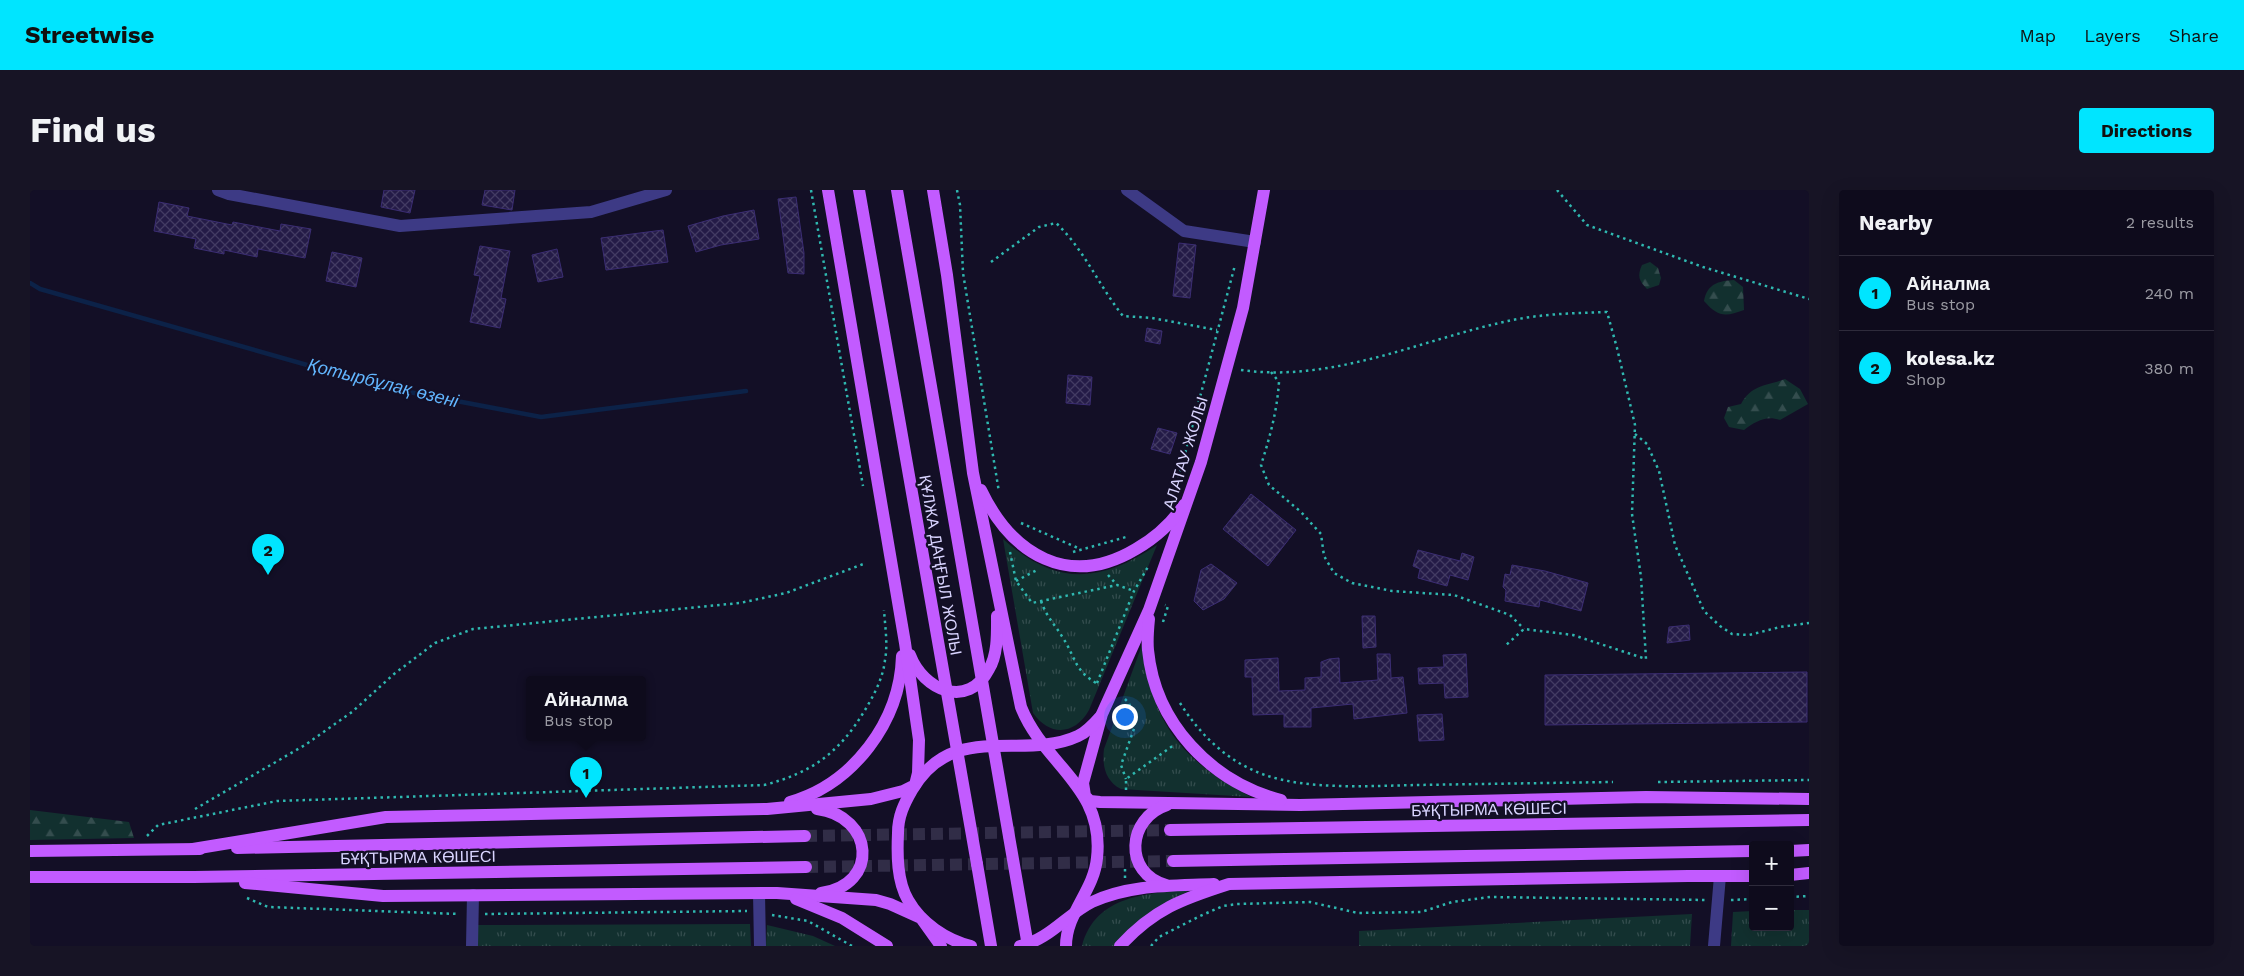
<!DOCTYPE html>
<meta charset="utf-8">
<style>
body{margin:0;font-family:"Work Sans",sans-serif;background:#171425;color:#f1f3f6}
.controls{position:absolute;right:15px;bottom:15px;display:grid;overflow:hidden;border-radius:5px;box-shadow:0 5px 20px #0002}
.controls button{width:45px;height:45px;display:grid;place-items:center;padding:0;border:0;border-bottom:1px solid #2e2b3b;background:#0e0b1c;color:#f1f3f6;font:25px sans-serif}
.you{position:absolute;left:1094px;top:526px;width:18px;height:18px;margin:-12px;border:4px solid #fff;border-radius:50%;background:#1a73e8;box-shadow:0 0 0 8px #1a73e833}
.badge{display:grid;place-items:center;width:32px;height:32px;border-radius:50%;background:#00e5ff;color:#111;font-size:16px;font-weight:700}
.pin{position:absolute;translate:-50% -41px;filter:drop-shadow(0 1px 2px #0008)}
.pin::after{content:'';position:absolute;top:26px;width:18px;height:15px;background:inherit;clip-path:polygon(0 0,100% 0,50% 100%)}
.popup{position:absolute;left:496px;top:486px;width:120px;height:65px;box-sizing:border-box;display:grid;place-content:center;border-radius:5px;background:#0e0b1c;filter:drop-shadow(0 1px 4px #0005);font-size:16px;white-space:nowrap;color:#9b9ba3}
.popup b{font-size:19px;color:#f1f3f6}
.popup::after{content:'';position:absolute;left:50%;top:100%;margin-left:-10px;border:10px solid transparent;border-top-color:#0e0b1c}
.list{margin:0;padding:0;list-style:none}
h2{display:flex;justify-content:space-between;align-items:center;height:65px;margin:0;padding:0 20px;font-size:21px}
h2 small{font-size:16px;font-weight:400;color:#9b9ba3}
.list li{display:grid;grid-template-columns:32px 1fr auto;gap:15px;align-items:center;box-sizing:border-box;height:75px;padding:0 20px;border-top:1px solid #2e2b3b}
.list b{display:block;font-size:19px;white-space:nowrap}
.list p{margin:0;font-size:16px;white-space:nowrap;color:#9b9ba3}
.list em{font-size:16px;font-style:normal;color:#9b9ba3}
.map{position:relative;flex:none;width:1779px;height:756px;overflow:hidden;border-radius:5px}
header{display:flex;align-items:center;gap:30px;box-sizing:border-box;height:70px;padding:0 25px;background:#00e5ff;color:#111}
header strong{font-size:24px}
nav{display:flex;gap:28px;margin-inline-start:auto;font-size:18px}
.intro{display:flex;align-items:center;justify-content:space-between;box-sizing:border-box;height:120px;padding:0 30px}
h1{margin:0;font-size:35px}
.button{padding:12px 22px;border-radius:5px;background:#00e5ff;color:#111;font-size:18px;font-weight:700}
main{display:flex;gap:30px;padding:0 30px}
aside{flex:1;background:#0e0b1c;border-radius:5px;box-shadow:0 5px 20px #0002}
.map>svg:first-child{display:block}
</style>
<header>
<strong>Streetwise</strong>
<nav><a>Map</a><a>Layers</a><a>Share</a></nav>
</header>
<div class="intro"><h1>Find us</h1><a class="button">Directions</a></div>
<main>
<div class="map">
<svg width="1779" height="756" viewBox="0 0 1779 756">
<defs>
<pattern id="grass-tufts" width="24" height="20" patternUnits="userSpaceOnUse" patternTransform="scale(1.25)"><rect width="24" height="20" fill="#12302f"/><path d="M3 7l-1-3M5 7V3M7 7l1-3M15 17l-1-3M17 17v-4M19 17l1-3" fill="none" stroke="#344d4e"/></pattern>
<pattern id="forest-firs" width="22" height="20" patternUnits="userSpaceOnUse" patternTransform="scale(1.25)"><rect width="22" height="20" fill="#12302f"/><path d="M5 1l3.5 6h-7zM16 11l3.5 6h-7z" fill="#344d4e"/></pattern>
<pattern id="building-cross-hatch" width="8" height="8" patternUnits="userSpaceOnUse" patternTransform="scale(1.25)"><rect width="8" height="8" fill="#241b47"/><path d="M0 0l8 8M0 8l8-8" fill="none" stroke="#433b63"/></pattern>
</defs>
<rect width="100%" height="100%" fill="#130f26"/>
<!-- grass -->
<g fill="url(#grass-tufts)">
<path d="M973,349C1026,396 1069,394 1127,355L1059,520C1045,545 1020,547 1003,523Z"/>
<path d="M1112,455C1122,534 1152,571 1221,607L1091,599C1075,591 1072,575 1074,559Z"/>
<path d="M1162,699L1137,712L1084,756H1052C1066,704 1118,704 1162,699Z"/>
<path d="M1760,720H1779V756H1701L1703,722L1723,721V737H1760Z"/>
<path d="M1662,724L1660,756H1329V741Z"/>
<path d="M720,734L721,756H448V735Z"/>
<path d="M737,735L783,746L805,756H736Z"/>
</g>
<!-- forest -->
<g fill="url(#forest-firs)">
<path d="M1620,72L1628,78L1631,88L1629,95L1617,99C1609,91 1607,86 1612,75Z"/>
<path d="M1704,90L1713,97L1714,120C1695,127 1688,127 1674,111C1677,94 1688,91 1704,90Z"/>
<path d="M1755,189L1770,199L1778,214L1750,230C1736,225 1726,231 1714,240L1699,237L1694,228L1698,217L1711,214C1722,194 1737,196 1755,189Z"/>
<path d="M0,620L99,632L104,648L0,650Z"/>
</g>
<g fill="none" stroke-linecap="round" stroke-linejoin="round">
<!-- stream -->
<path stroke="#0c2248" stroke-width="4.5" d="M0,93L10,99L358,198L511,227L716,201"/>
</g>
<!-- building -->
<g fill="url(#building-cross-hatch)" stroke="#3b2d73">
<path d="M354,0H385L380,23L351,17Z"/>
<path d="M455,0H485L482,20L452,15Z"/>
<path d="M766,7L774,63V84L758,83L748,9Z"/>
<path d="M129,12L159,18L157,26L202,35L203,32L250,41L251,34L281,39L275,68L228,59L227,67L194,60V64L164,58L166,49L124,41Z"/>
<path d="M724,20L729,49L691,55L666,62L658,36L693,26Z"/>
<path d="M633,40L638,72L576,80L571,48Z"/>
<path d="M1149,53L1166,55L1160,108L1143,106Z"/>
<path d="M450,56L480,61L471,108L476,109L470,138L440,132L450,86L444,85Z"/>
<path d="M527,59L533,87L508,92L502,65Z"/>
<path d="M302,62L332,68L326,97L296,91Z"/>
<path d="M1117,138L1132,141L1130,154L1115,151Z"/>
<path d="M1038,185L1062,187L1060,215L1036,213Z"/>
<path d="M1128,238L1147,243L1140,264L1121,259Z"/>
<path d="M1221,304L1266,340L1238,376L1193,339Z"/>
<path d="M1388,360L1430,371L1432,363L1444,367L1438,390L1420,385L1417,396L1388,388L1390,379L1383,376Z"/>
<path d="M1181,374L1207,393L1194,409L1173,420L1164,411L1171,380Z"/>
<path d="M1482,375L1515,381L1558,393L1551,421L1510,410L1509,417L1475,411L1476,400L1473,397L1475,384L1480,385Z"/>
<path d="M1332,426H1345L1346,457L1333,458Z"/>
<path d="M1659,435L1660,450L1637,453L1639,437Z"/>
<path d="M1347,464H1360L1361,488L1373,487L1377,523L1324,529L1323,514L1281,518V537H1254V524L1223,525L1222,487H1215V470L1248,468L1249,501L1275,500V488L1291,487V472L1299,469L1309,468L1310,493L1348,490Z"/>
<path d="M1436,464L1438,507L1415,508L1414,493L1389,494L1388,478L1414,477L1413,465Z"/>
<path d="M1777,482V532L1515,535V485Z"/>
<path d="M1412,524L1414,550L1389,551L1387,525Z"/>
</g>
<g fill="none" stroke-linecap="round" stroke-linejoin="round">
<!-- major-tunnel -->
<g stroke="#312d47" stroke-width="12" stroke-dasharray="12 6" stroke-linecap="butt">
<path d="M775,646L1140,640"/>
<path d="M776,677L1143,671"/>
</g>
<!-- path -->
<g stroke="#2fb8b0" stroke-width="2.5" stroke-dasharray="2.5 4" stroke-linecap="butt">
<path d="M781,0L833,296"/>
<path d="M927,0L930,15L933,83L969,302"/>
<path d="M1527,0L1557,35L1673,77L1779,109"/>
<path d="M961,72L1009,37L1026,33C1054,59 1069,96 1093,126L1122,128L1187,140"/>
<path d="M1211,180C1303,193 1390,150 1478,131C1510,124 1544,123 1577,122L1587,158L1605,235L1602,324L1611,387L1616,469L1543,445L1494,439L1475,456"/>
<path d="M1241,182L1249,192C1247,221 1240,247 1231,275L1239,295L1271,322L1291,344L1294,366L1304,383L1322,393L1362,401L1424,405L1480,425L1494,439"/>
<path d="M1605,244L1617,254L1629,281L1645,355L1674,421L1690,436L1702,444L1719,445L1750,437L1779,433"/>
<path d="M1147,294L1205,75"/>
<path d="M991,333L1048,358"/>
<path d="M980,362L986,391L1002,413L1087,395L1104,401"/>
<path d="M1043,362L1096,347"/>
<path d="M1078,385L1087,395"/>
<path d="M986,391L1007,380"/>
<path d="M1011,411C1017,428 1024,433 1033,448C1046,468 1044,481 1068,494"/>
<path d="M1133,432L1138,416L1135,415"/>
<path d="M1067,493L1104,401L1119,375"/>
<path d="M1095,509L1099,513L1105,536L1091,575L1096,589"/>
<path d="M1150,513C1171,546 1198,572 1235,585C1278,600 1340,596 1386,595C1451,594 1517,593 1583,592"/>
<path d="M1628,592L1779,590"/>
<path d="M1096,600V589L1144,555"/>
<path d="M165,619L275,555L322,522L364,484L405,453L443,439L710,413L756,403L836,373"/>
<path d="M117,646L128,635L247,611L734,595C782,583 810,562 835,520C844,505 853,488 855,470C858,454 855,436 854,420"/>
<path d="M1095,688V676"/>
<path d="M1760,707L1779,706"/>
<path d="M217,708L238,717L429,724"/>
<path d="M1701,710L1723,709"/>
<path d="M455,724L717,721"/>
<path d="M742,725L778,731L822,756"/>
<path d="M1121,756L1129,747L1170,726L1193,716L1207,714L1280,712L1328,723L1391,722L1422,712L1460,707L1675,710"/>
</g>
<!-- minor -->
<g stroke="#3d3a85" stroke-width="12">
<path d="M188,0L199,4L370,36L561,22L636,0"/>
<path d="M1097,0L1154,41L1225,52"/>
<path d="M729,703L730,756"/>
<path d="M442,756L443,705"/>
<path d="M1684,756L1690,686"/>
</g>
<!-- major -->
<g stroke="#c25bff" stroke-width="12">
<path d="M903,0L917,85L943,283L991,517C1014,575 1075,597 1067,668C1064,701 1036,723 1036,756"/>
<path d="M1234,0L1213,118L1171,272L1119,420L1072,524L1053,593L1055,606L1060,611L1070,612L1270,615L1616,607L1779,609"/>
<path d="M951,300C982,365 1039,399 1106,359C1125,348 1141,334 1154,315"/>
<path d="M1119,429C1118,439 1117,450 1118,460C1125,533 1181,592 1251,610"/>
<path d="M880,465C893,500 938,520 959,479C968,464 967,443 967,426"/>
<path d="M760,612C823,594 870,532 872,466"/>
<path d="M787,619C844,626 850,695 791,703"/>
<path d="M1140,640L1779,630"/>
<path d="M207,658L775,646"/>
<path d="M163,659L356,627L737,619L841,609L873,601L885,595L888,583L889,550L875,453L798,0"/>
<path d="M0,661L170,659"/>
<path d="M1760,661L1779,660"/>
<path d="M1143,671L1723,661"/>
<path d="M947,674L961,756"/>
<path d="M1760,685L1779,683"/>
<path d="M0,687H164L776,677"/>
<path d="M215,693L353,706L747,703L846,710L860,714L891,728L911,756"/>
<path d="M1136,695C1093,683 1097,628 1137,615"/>
<path d="M766,709L812,728L857,756"/>
<path d="M941,756C916,750 891,733 878,710C867,691 867,665 868,643C868,626 874,614 882,600C924,529 992,572 1048,546C1057,542 1064,534 1071,526"/>
<path d="M990,756C1020,749 1036,725 1062,712C1100,694 1143,696 1184,694"/>
<path d="M1090,756C1124,719 1152,709 1199,694L1658,686H1723"/>
</g>
<!-- major-bridge -->
<g stroke="#c25bff" stroke-width="12">
<path d="M829,0L947,674"/>
<path d="M867,0L998,756"/>
</g>
</g>
<g text-anchor="middle" stroke-width="4.5" stroke-linejoin="round" paint-order="stroke">
<!-- street labels -->
<g font-size="16" fill="#d9d4ff" stroke="#130f26">
<text transform="translate(1155 263) rotate(-73)" y="6">АЛАТАУ ЖОЛЫ</text>
<text transform="translate(911 375) rotate(80)" y="6">ҚҰЛЖА ДАҢҒЫЛ ЖОЛЫ</text>
<text transform="translate(1459 619) rotate(-1)" y="6">БҰҚТЫРМА КӨШЕСІ</text>
<text transform="translate(388 667) rotate(-1)" y="6">БҰҚТЫРМА КӨШЕСІ</text>
</g>
<!-- water labels -->
<g font-size="18" font-style="italic" fill="#62b6ff" stroke="#130f26">
<text transform="translate(353 193) rotate(14)" y="6">Қотырбұлақ өзені</text>
</g>
</g>
</svg>
<div class="controls">
<button>+</button>
<button>−</button>
</div>
<div class="you"></div>
<div class="pin badge" style="left:556px;top:608px">1</div>
<div class="popup"><b>Айналма</b>Bus stop</div>
<div class="pin badge" style="left:238px;top:385px">2</div>
</div>
<aside>
<h2>Nearby<small>2 results</small></h2>
<ul class="list">
<li><span class="badge">1</span><div><b>Айналма</b><p>Bus stop</p></div><em>240 m</em></li>
<li><span class="badge">2</span><div><b>kolesa.kz</b><p>Shop</p></div><em>380 m</em></li>
</ul>
</aside>
</main>
